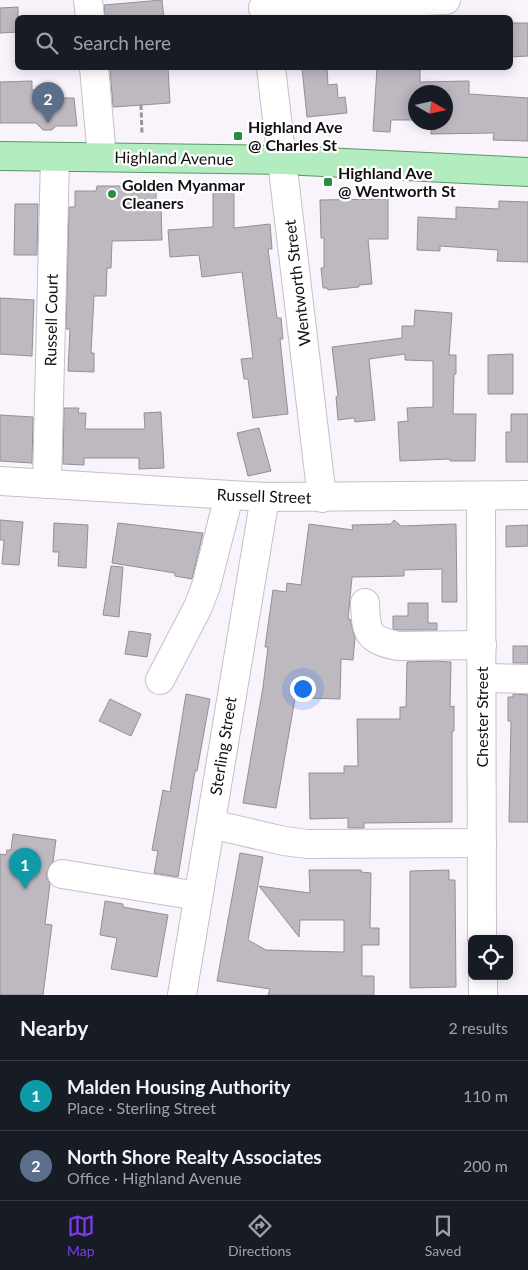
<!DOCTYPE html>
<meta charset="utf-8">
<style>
body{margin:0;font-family:Lato,sans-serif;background:#242831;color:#f1f3f6}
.controls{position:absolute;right:15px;bottom:15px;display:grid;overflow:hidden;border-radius:8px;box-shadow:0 2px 12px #0003}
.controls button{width:45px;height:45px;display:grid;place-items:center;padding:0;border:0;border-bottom:1px solid #363941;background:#171b24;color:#f1f3f6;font:25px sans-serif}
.compass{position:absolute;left:408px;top:85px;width:45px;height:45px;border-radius:50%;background:#171b24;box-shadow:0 2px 12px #0003;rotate:99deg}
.you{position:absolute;left:302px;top:688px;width:18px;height:18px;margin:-12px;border:4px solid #fff;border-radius:50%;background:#1a73e8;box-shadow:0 0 0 8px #1a73e833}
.badge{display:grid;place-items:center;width:32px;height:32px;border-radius:50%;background:#7c3aed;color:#fff;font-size:16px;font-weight:700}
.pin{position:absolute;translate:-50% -41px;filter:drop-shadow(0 1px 2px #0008)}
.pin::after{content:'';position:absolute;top:26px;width:18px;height:15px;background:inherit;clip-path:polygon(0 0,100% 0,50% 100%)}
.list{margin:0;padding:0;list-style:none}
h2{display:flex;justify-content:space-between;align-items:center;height:65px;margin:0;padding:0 20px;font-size:21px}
h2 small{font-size:16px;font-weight:400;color:#9ea1a6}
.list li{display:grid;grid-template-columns:32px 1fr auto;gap:15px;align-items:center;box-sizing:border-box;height:70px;padding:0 20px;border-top:1px solid #363941}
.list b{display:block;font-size:19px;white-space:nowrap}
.list p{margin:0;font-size:16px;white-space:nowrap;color:#9ea1a6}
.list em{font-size:16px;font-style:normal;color:#9ea1a6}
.icon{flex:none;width:28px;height:28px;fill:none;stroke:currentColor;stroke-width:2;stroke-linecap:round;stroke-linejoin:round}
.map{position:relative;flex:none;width:528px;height:995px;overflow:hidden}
.search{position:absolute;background:#171b24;box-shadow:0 2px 12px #0003;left:15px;right:15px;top:15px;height:55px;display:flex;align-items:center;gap:12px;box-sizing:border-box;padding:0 18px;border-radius:8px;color:#9ea1a6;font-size:19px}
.sheet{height:205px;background:#171b24}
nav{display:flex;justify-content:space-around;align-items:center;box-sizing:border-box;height:70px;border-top:1px solid #363941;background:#171b24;font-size:14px;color:#9ea1a6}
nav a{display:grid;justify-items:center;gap:2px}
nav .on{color:#7c3aed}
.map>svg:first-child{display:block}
</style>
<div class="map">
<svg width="528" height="995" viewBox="0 0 528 995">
<rect width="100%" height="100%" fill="#f9f4fc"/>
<!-- building -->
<g fill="#beb9c1" stroke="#948f97">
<path d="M162,0L164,18H105L104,5Z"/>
<path d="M18,7V32L0,33V8Z"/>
<path d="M510,23H528V56L510,57Z"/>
<path d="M110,68H168L170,103L113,107Z"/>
<path d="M302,68H327L328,85L337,84L338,98L345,97L347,113L307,117Z"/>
<path d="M377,68L420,70V82L469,81V94L528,98V141L493,140L494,133L431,134V122H446V92H416V120H391L390,132L373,131Z"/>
<path d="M32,81V90H61V98H74L77,126H56L52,130H43L36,123H0V82Z"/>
<path d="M97,186H127V191L156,190V207H161L162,240L112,241L111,268H107L106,296H94L91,353H94V372L68,371L70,329H66L69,207H75V191H96Z"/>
<path d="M213,193H234V228L270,224L272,249H268L277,318H281L283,339H280L288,414L253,418L248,379H244L241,359L253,358L242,272L202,277L199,255L170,257L168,230L213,227Z"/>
<path d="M388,199V239H368L372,284L359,285V287L328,290L327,288H323L321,268H324V238H321L320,200Z"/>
<path d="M499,201L528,202V262L497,261L498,250L440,246V251L417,250L418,217L456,219V207L499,209Z"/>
<path d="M15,204H38L37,255H14Z"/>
<path d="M0,298L34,300L32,356L0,354Z"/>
<path d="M415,310L452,313L449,355H456V374H454L453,414H476L475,461H450V459L400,461L398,422L408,421L407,408L433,407V361L405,360V354L369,359L375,420L355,422L354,418L338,420L336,397L338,396L332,347L402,338V326H414Z"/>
<path d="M513,354V394H488V355Z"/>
<path d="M64,408H79L78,413H86L85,429H145L144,413L161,412L164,468L139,469V458H84V465L63,464Z"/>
<path d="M511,414H528V462H506V432H511Z"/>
<path d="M0,415L33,417L32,463L0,461Z"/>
<path d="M259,428L271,471L248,476L237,433Z"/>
<path d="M0,520L23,522L19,565L2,564L4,540H0Z"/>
<path d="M394,520L401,526L456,524L457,602H442V569L404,570V576L352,577L348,619H350L355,638L353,660L341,659L340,699L309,698L308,687H297L276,808L243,803L263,687L268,647H265L273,590L286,592L287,583L301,585L309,524L353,530L352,525L391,524Z"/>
<path d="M54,523L88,525L86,568L58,566L59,552H53Z"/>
<path d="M118,523L203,533L192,579L175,576V573L112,563Z"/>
<path d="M528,525V546L506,547V526Z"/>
<path d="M111,566L123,567L119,617L103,615Z"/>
<path d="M408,603H428V623H437V630H400L393,629V616H408Z"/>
<path d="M129,631L151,634L147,657L125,654Z"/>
<rect x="513" y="646" width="15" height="17"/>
<path d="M436,661L451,662L450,707L454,706V731H452V822L364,823V828H348V818L310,819L309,773H344V766H358L357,719H400V707H406L407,662Z"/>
<path d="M186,694L210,699L197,771H195L178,877L154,873L158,851L152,850L163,790L170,792Z"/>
<path d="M513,694L528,695V822H509L511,721H508V697H513Z"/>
<path d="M110,699L141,714L131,736L99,721Z"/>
<path d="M13,834L56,840L53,862L50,865L47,872V879L50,884L45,924L52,925L43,995H0V854L6,855L7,850H11Z"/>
<path d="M240,853L263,857L248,940L266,950L344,952V920H300L299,937L259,886L310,893L309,870H361V872L371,873L370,928H379V945H362V976H374V995H268L270,989L217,981Z"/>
<path d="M449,870V880H455L456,987L410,988V871Z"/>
<path d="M105,901L123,904V907L168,915L157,977L111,969L117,938L100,935Z"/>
</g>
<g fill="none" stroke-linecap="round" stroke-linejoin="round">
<defs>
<g id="minor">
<path d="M88,0L90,18"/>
<path d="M263,8L446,0"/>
<path d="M94,68L102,157"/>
<path d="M271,68L322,498"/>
<path d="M0,481L265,497L528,495"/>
<path d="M47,484L55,157"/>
<path d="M481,496L482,939"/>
<path d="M365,603C366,632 367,640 398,646L482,645"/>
<path d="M482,678L528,679"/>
<path d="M160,680L198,607L206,586L229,496"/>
<path d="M211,824L284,841L307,844L482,843"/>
<path d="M62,874L198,896"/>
<path d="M483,976V995"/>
<path d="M182,995L265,497"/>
</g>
<path id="major" d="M0,156L283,160L528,172"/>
</defs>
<!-- minor casing -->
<use href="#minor" stroke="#c5c0c8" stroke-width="30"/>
<!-- major casing -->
<use href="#major" stroke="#5a9766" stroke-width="30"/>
<!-- path -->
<path stroke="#99959b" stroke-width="3" stroke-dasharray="5 2.5" stroke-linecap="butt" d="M141,105L142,134"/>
<!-- minor -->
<use href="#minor" stroke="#fff" stroke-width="28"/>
<!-- major -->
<use href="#major" stroke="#b3ecbe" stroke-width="28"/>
</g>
<!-- markers -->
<g fill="#288e44" stroke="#fff" stroke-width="2">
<rect x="233" y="131" width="10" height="10" rx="2.5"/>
<rect x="323" y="177" width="10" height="10" rx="2.5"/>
<circle cx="112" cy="194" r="5"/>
</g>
<g text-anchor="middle" stroke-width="4.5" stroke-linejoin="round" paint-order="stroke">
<!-- poi labels -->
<g font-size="16" font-weight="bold" fill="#121013" stroke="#fff" text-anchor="start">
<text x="248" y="133">Highland Ave<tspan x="248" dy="18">@ Charles St</tspan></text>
<text x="338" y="179">Highland Ave<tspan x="338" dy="18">@ Wentworth St</tspan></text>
<text x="122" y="191">Golden Myanmar<tspan x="122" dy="18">Cleaners</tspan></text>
</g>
<!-- street labels -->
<g font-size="16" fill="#121013" stroke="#fff">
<text transform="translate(174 158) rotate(1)" y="6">Highland Avenue</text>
<text transform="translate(297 283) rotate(-97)" y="6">Wentworth Street</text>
<text transform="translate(51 320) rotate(-89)" y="6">Russell Court</text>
<text transform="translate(264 496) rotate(2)" y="6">Russell Street</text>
<text transform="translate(482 717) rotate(-90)" y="6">Chester Street</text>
<text transform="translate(223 746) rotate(-81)" y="6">Sterling Street</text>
</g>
</g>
</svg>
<div class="controls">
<button><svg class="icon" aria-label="locate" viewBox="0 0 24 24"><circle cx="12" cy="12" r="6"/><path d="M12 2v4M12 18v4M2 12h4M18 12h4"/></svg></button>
</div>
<svg class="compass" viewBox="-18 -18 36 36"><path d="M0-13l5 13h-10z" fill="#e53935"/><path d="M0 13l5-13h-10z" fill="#9ea1a6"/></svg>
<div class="you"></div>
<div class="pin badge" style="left:25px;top:889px;background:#0f9aa8">1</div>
<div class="pin badge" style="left:48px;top:123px;background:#5c6f8a">2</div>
<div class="search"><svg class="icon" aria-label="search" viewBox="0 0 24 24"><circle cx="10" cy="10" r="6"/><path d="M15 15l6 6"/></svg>Search here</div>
</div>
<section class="sheet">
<h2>Nearby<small>2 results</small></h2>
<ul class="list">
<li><span class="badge" style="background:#0f9aa8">1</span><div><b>Malden Housing Authority</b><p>Place · Sterling Street</p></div><em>110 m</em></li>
<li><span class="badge" style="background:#5c6f8a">2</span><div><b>North Shore Realty Associates</b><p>Office · Highland Avenue</p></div><em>200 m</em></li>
</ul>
</section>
<nav>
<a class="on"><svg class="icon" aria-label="map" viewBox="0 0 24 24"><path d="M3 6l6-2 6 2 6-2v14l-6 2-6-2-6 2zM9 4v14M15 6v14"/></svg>Map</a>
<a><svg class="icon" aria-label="directions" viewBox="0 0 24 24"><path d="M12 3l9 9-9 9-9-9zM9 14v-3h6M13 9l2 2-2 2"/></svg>Directions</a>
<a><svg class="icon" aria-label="saved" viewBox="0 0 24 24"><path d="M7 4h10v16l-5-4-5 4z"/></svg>Saved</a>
</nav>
